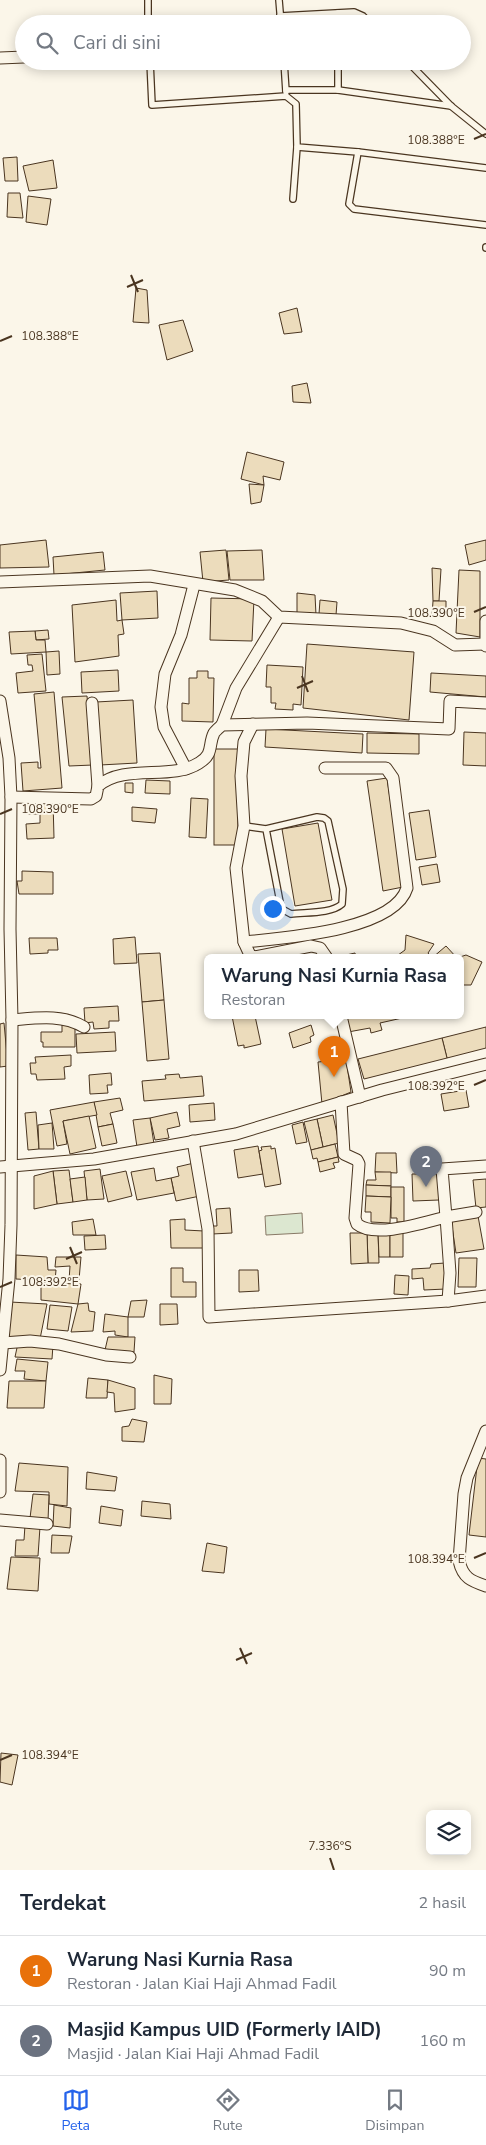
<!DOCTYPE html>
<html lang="id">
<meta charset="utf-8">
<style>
body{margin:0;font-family:"Nunito Sans",sans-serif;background:#f2f2f3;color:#1f2937}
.controls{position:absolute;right:15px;bottom:15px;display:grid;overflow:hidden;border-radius:8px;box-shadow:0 2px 12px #0003}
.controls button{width:45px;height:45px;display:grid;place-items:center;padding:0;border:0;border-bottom:1px solid #e0e1e3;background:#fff;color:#1f2937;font:25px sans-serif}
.you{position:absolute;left:272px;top:908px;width:18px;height:18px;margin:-12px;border:4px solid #fff;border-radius:50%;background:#1a73e8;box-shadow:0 0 0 8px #1a73e833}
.badge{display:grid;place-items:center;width:32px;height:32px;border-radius:50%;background:#2563eb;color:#fff;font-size:16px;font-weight:700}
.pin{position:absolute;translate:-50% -41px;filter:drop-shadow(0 1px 2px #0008)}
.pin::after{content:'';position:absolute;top:26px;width:18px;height:15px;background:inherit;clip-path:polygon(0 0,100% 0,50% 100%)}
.popup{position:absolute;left:204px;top:954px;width:260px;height:65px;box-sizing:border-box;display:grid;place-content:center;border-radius:8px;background:#fff;filter:drop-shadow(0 1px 4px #0005);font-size:16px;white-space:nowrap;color:#747a83}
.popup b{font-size:19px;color:#1f2937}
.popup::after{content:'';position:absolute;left:50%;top:100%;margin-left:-10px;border:10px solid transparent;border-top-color:#fff}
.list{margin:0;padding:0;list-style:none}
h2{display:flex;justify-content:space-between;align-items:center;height:65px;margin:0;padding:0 20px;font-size:21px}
h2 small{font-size:16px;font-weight:400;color:#747a83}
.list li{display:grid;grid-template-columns:32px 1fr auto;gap:15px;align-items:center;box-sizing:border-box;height:70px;padding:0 20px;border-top:1px solid #e0e1e3}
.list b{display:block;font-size:19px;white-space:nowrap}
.list p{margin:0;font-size:16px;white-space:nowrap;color:#747a83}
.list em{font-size:16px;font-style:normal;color:#747a83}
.icon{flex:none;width:28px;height:28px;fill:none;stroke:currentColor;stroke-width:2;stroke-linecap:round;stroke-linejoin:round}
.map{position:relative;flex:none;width:486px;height:1870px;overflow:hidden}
.search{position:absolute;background:#fff;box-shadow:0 2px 12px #0003;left:15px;right:15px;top:15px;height:55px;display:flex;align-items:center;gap:12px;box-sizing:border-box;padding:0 18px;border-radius:28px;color:#747a83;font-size:19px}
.sheet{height:205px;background:#fff}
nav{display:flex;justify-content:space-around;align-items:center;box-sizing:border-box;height:70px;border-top:1px solid #e0e1e3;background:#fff;font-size:14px;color:#747a83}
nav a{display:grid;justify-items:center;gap:2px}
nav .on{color:#2563eb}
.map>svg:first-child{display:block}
</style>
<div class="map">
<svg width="486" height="1870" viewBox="0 0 486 1870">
<rect width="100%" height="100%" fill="#fbf6e9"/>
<!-- grass -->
<path fill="#dce7d0" stroke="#887966" d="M302,1213L303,1233L266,1235L265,1216Z"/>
<!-- building -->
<g fill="#ecdcbc" stroke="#4a3520">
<path d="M17,157L18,181H5L3,158Z"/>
<path d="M53,160L57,188L29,191L23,166Z"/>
<path d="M8,193H20L23,218L7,217Z"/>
<path d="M28,196L51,199L47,225L26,222Z"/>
<path d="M136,288L147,290L149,323L133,322Z"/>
<path d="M297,308L302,332L284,334L279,313Z"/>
<path d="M183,320L193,351L167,360L159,325Z"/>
<path d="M307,383L311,403L293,402L292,386Z"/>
<path d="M247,452L284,462L280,480L263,476L264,485L241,479Z"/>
<path d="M249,484L264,485L261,502L251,504Z"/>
<path d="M46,540L49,567L0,568V545Z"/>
<path d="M486,540V560L469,565L465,545Z"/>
<path d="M226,550L229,580L203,582L200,552Z"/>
<path d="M262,550L264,580H230L227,551Z"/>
<path d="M103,552L105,570L54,575L53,557Z"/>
<path d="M432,568L441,569L439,601H433Z"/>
<path d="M459,570L480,571V637L456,633Z"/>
<path d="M157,591L158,618L122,620L120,593Z"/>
<path d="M297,593L315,595L316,615L297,613Z"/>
<path d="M211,598L254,599L252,641L210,640Z"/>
<path d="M116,600L117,621L122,620L124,634L118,635L119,656L75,662L72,605Z"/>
<path d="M320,600L337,602L336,615L319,614Z"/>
<path d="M433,601H446V616H432Z"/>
<path d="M48,630L49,639L36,640L35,631Z"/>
<path d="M35,631L36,640H45L46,652L11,654L9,632Z"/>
<path d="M307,644L414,652L409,720L303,708Z"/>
<path d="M59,651L60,674L47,675L46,652Z"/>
<path d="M42,654L46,691L18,693L16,673L33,671L32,665H28L27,655Z"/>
<path d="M267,665L303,667L301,705L293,704V710L275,709L276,703H271V687H266Z"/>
<path d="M118,670L119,691L82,693L81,672Z"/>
<path d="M197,671H208V678H214L213,722L182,721V703L189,704V678H197Z"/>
<path d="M431,673L486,676V697L430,692Z"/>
<path d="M54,692L62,788L23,791L21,763L38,762V768H41L34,694Z"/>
<path d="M87,696L93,765L69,766L62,697Z"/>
<path d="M133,700L137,763L100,765L96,702Z"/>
<path d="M266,729L363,734L362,753L265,747Z"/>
<path d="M464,732L486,733V766L463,765Z"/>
<path d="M367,733L419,734V754L367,753Z"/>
<rect x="214" y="749" width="24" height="96"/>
<path d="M387,778L403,887L383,891L367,781Z"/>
<path d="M146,780L170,781V794L145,793Z"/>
<path d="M125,783H133V793L125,792Z"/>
<path d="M191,798L208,799L206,838L189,837Z"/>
<path d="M53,801L54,838L27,839L26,824L40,823V814H26L25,802Z"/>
<path d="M132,807L157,809L155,823L132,821Z"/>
<path d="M429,810L436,857L416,860L409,813Z"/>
<path d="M318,823L332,900L295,906L282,829Z"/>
<path d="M437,864L440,882L422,885L419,867Z"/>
<path d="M22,871L53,872V894H19L17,881H22Z"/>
<path d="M406,935L434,944L428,953L432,958L446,946L457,958L466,955L482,962L471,985H460V958H394L405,950Z"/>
<path d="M135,937L137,963L114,964L113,939Z"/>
<path d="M29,938H57L58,950H48V953L30,954Z"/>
<path d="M160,953L164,1000L142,1002L138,954Z"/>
<path d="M355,953L356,958H333Z"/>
<path d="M164,1000L169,1059L147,1061L142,1002Z"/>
<path d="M118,1006L119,1021H109V1028L94,1029L93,1022L85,1023L84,1008Z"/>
<path d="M232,1016H255L261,1044L244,1048V1045L238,1046Z"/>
<path d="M344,1016H411L380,1023L382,1030L371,1033L370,1028L348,1032Z"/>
<path d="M4,1023L8,1066L0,1067V1024Z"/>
<path d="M62,1023H75V1047H43V1042H41V1032H62Z"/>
<path d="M311,1025L314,1035L310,1037L311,1042L293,1048L289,1033Z"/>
<path d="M486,1027V1048L447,1058L442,1038Z"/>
<path d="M115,1032L116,1051L77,1053L76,1034Z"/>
<path d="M442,1038L447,1058L364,1079L358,1059Z"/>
<path d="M71,1055V1066L64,1067L65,1079L37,1080L36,1074H31L30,1063H36L35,1057Z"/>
<path d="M346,1059L351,1092L322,1104L318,1062Z"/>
<path d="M111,1073L112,1085H107L108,1093L90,1094L89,1075Z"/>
<path d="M179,1074L180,1078L202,1076L204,1096L144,1101L142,1081L166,1079L165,1075Z"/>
<path d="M466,1090L469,1107L444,1111L441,1094Z"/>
<path d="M120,1098L123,1110L110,1113L113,1124L98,1127L94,1102Z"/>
<path d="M94,1102L97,1115L63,1121L67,1144L57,1146L50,1110Z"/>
<path d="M214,1103L215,1120L190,1122L189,1105Z"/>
<path d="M36,1112L39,1149L28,1150L25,1113Z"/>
<path d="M177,1112L180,1126L167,1129L169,1138L155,1140L150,1118Z"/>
<path d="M333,1115L339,1143L323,1147L317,1119Z"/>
<path d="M89,1116L96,1148L70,1154L63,1121Z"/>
<path d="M150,1118L154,1144L137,1147L133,1120Z"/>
<path d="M317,1119L323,1147L311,1150L304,1122Z"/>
<path d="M303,1122L307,1142L296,1144L292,1125Z"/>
<path d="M52,1123L54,1149H39L38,1125Z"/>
<path d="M113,1124L117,1143L102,1146L98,1127Z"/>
<path d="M335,1144L338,1157L318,1162L317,1158L313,1159L311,1150Z"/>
<path d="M258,1146L263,1174L238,1178L234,1150Z"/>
<path d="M271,1146V1149L275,1148L281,1184L265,1187L259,1151L262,1150L261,1147Z"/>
<path d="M376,1153H396L397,1173L375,1172Z"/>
<path d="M338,1157L339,1162L333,1163L335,1168L320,1172L318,1162Z"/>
<path d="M194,1163L200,1196L176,1201L171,1178L179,1176L177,1167Z"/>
<path d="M154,1168L156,1181L171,1178L174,1193L137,1200L131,1172Z"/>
<path d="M100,1169L104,1199L87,1200L84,1171Z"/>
<path d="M69,1170L73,1202L57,1204L53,1171Z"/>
<path d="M53,1171L57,1204L34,1209V1176Z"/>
<path d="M126,1171L132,1196L108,1202L102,1176Z"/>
<path d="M375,1172H391V1186L366,1185L367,1180H376Z"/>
<path d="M412,1174H438L439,1200L413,1201Z"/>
<path d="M85,1177L87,1200L73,1202L70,1179Z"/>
<path d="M486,1179V1207L476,1208L473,1180Z"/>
<path d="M366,1185L391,1186V1197L366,1196Z"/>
<path d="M391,1187H404V1222H397V1218H391Z"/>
<path d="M366,1196L391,1197L390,1223L371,1222V1212H365Z"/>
<path d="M230,1208L232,1233L212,1234L211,1226H217L216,1209Z"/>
<path d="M478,1216L484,1249L456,1253L451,1220Z"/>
<path d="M93,1219L96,1235H73L72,1222Z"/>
<path d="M185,1219V1230L204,1231V1248H171L170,1220Z"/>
<path d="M378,1232L379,1263H368L367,1233Z"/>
<path d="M378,1232L390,1233V1257H379Z"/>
<path d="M403,1232V1257H390V1233Z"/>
<path d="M350,1233H367L368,1263L351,1264Z"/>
<path d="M105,1235L106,1249L85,1250L84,1236Z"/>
<path d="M16,1255L47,1257L48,1270H56L55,1281L16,1279Z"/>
<path d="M56,1257H81L79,1280L69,1281L70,1266L55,1267Z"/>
<path d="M459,1258H477L476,1287H458Z"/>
<path d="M445,1263L446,1289L424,1290L423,1278L412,1279V1269L430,1268L431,1264Z"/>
<path d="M171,1268H183V1282H196V1297H171Z"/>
<path d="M239,1270H258L259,1291L239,1292Z"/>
<path d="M395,1275L409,1276L408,1295L394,1294Z"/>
<path d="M41,1283L81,1284L78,1304L41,1300Z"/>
<path d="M147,1300L144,1317H128L131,1301Z"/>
<path d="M10,1302L47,1304L40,1339L6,1340Z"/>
<path d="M88,1303L89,1311L95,1312L93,1331L71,1332L78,1304Z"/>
<path d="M160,1304H177L178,1324L160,1325Z"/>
<path d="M50,1305L72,1307L68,1331L47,1329Z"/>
<path d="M105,1314L128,1317V1337L115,1335V1331L103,1332Z"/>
<path d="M108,1337H135L134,1352L105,1350Z"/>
<path d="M18,1343L53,1345L52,1359L15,1357Z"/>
<path d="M17,1359L48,1362L46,1381L24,1379L25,1371H15Z"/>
<path d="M154,1375L172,1379L171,1404H154Z"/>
<path d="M88,1378L108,1380L107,1398H86Z"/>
<path d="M108,1380L135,1388V1409L115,1412L114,1393L107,1392Z"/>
<path d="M9,1381H46L44,1408H7Z"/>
<path d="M132,1419L147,1422L144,1442L122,1441V1427L129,1426Z"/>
<path d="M478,1458L486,1459V1537L469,1535Z"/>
<path d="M19,1463L68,1467L67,1506L49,1504V1492L15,1491Z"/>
<path d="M87,1472L117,1477L115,1491L86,1489Z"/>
<path d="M33,1494L49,1495L48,1521L30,1518Z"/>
<path d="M142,1501L170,1504L171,1519L141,1516Z"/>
<path d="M54,1505L71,1508L70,1528L53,1526Z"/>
<path d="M101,1506L123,1510L121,1526L99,1523Z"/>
<path d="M25,1525L40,1527L38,1556H15L16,1540H24Z"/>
<path d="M52,1535L72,1536L69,1553H51Z"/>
<path d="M207,1543L227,1547L224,1573L202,1571Z"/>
<path d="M11,1557L40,1558L38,1591L7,1589Z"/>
<path d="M1,1753L18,1755L12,1785L0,1782Z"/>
</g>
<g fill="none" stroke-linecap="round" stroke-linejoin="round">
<defs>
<g id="service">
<path d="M279,0L281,24"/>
<path d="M280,16L354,12L363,16L371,24"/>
<path d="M148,24V0"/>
<path d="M338,24V13"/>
<path d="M150,61L152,105L286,96L296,104L297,147L358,152L486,168"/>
<path d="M284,61L286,92"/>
<path d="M407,61L451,106L486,134"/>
<path d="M286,90H338L451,106"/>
<path d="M338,90V61"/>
<path d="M358,152L349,204L354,209L486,225"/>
<path d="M293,199L297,147"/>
<path d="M486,248V247"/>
<path d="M244,826L266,829L280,902L282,909L291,914C305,912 331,914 342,904L343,889L328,821L324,818L317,817L266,829"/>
</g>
<g id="minor">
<path d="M0,58L24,57"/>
<path d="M0,582L150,576L235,590L262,601L279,617L401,623L433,631L455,645L485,644"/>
<path d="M486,621V646"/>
<path d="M0,701L9,758L11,797L10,929L12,1020L11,1225L9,1279L0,1370"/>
<path d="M92,703L98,786"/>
<path d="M253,724L244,742L241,776L244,826L236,868L244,942L250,955L255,957L311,946L320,948L327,958"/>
<path d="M222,725L236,688L279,617"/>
<path d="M186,769L164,727L161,707L165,674L181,635L194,585"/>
<path d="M11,797L91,799L96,796L98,786C125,763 171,781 199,763C214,754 208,745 214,733C216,730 220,727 222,725L307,723L449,729L450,701L486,703"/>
<path d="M244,942C282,938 394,931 407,888L393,778L386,768H325"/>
<path d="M341,1016L360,1097"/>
<path d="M12,1020C37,1018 62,1014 84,1027"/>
<path d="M341,1102L344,1154L357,1160L359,1164L355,1218L357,1224C375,1239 425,1222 446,1217L450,1273L448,1301"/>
<path d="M193,1141L208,1229L209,1317L448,1301L486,1296"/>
<path d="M0,1167L94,1159L236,1134L382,1090L486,1064"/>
<path d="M476,1212L446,1217L442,1169L486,1166"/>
<path d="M3,1343L30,1341L59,1344L106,1355L130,1357"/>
<path d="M486,1431L467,1478L464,1494L459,1561C463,1578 471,1581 486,1586"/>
<path d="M0,1460V1492"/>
<path d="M0,1520L47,1524"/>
</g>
</defs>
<!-- service casing -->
<use href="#service" stroke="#4a3520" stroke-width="8"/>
<!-- minor casing -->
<use href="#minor" stroke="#4a3520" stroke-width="13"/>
<!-- service -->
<use href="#service" stroke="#fbf6e9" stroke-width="5.5"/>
<!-- minor -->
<use href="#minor" stroke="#fbf6e9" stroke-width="11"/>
</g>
<!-- ticks -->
<path fill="none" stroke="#4a3520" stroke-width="2" d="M474,139L486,134M131,275L138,292M127,287L143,280M0,341L12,336M474,612L486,607M302,676L308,692M297,688L313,681M0,814L12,809M474,1085L486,1080M70,1247L77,1264M66,1259L82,1252M0,1287L12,1282M474,1558L486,1553M240,1648L247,1664M236,1660L252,1653M0,1760L12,1755M330,1858L334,1870"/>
<g font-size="12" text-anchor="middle" fill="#4a3520" stroke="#fbf6e9" stroke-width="4" stroke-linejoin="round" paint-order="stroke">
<text x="436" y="144">108.388°E</text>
<text x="50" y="340">108.388°E</text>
<text x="436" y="617">108.390°E</text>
<text x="50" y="813">108.390°E</text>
<text x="436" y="1090">108.392°E</text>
<text x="50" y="1286">108.392°E</text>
<text x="436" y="1563">108.394°E</text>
<text x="50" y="1759">108.394°E</text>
<text x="330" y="1850">7.336°S</text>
</g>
</svg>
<div class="controls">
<button><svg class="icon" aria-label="layers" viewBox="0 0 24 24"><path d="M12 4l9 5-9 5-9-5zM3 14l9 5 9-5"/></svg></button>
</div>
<div class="you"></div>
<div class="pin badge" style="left:334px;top:1077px;background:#e8710a">1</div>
<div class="popup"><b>Warung Nasi Kurnia Rasa</b>Restoran</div>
<div class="pin badge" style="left:426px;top:1187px;background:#6b7280">2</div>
<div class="search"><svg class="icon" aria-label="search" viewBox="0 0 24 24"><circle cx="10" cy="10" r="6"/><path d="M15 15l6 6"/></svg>Cari di sini</div>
</div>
<section class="sheet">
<h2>Terdekat<small>2 hasil</small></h2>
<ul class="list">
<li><span class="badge" style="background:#e8710a">1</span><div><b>Warung Nasi Kurnia Rasa</b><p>Restoran · Jalan Kiai Haji Ahmad Fadil</p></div><em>90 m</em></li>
<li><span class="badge" style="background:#6b7280">2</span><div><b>Masjid Kampus UID (Formerly IAID)</b><p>Masjid · Jalan Kiai Haji Ahmad Fadil</p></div><em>160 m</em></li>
</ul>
</section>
<nav>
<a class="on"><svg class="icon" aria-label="map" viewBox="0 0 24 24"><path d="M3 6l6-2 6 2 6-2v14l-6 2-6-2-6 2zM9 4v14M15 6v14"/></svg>Peta</a>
<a><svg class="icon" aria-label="directions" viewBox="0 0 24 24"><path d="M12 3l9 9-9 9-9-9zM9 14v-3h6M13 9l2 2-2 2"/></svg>Rute</a>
<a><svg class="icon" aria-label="saved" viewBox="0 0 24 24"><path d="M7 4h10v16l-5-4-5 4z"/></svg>Disimpan</a>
</nav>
